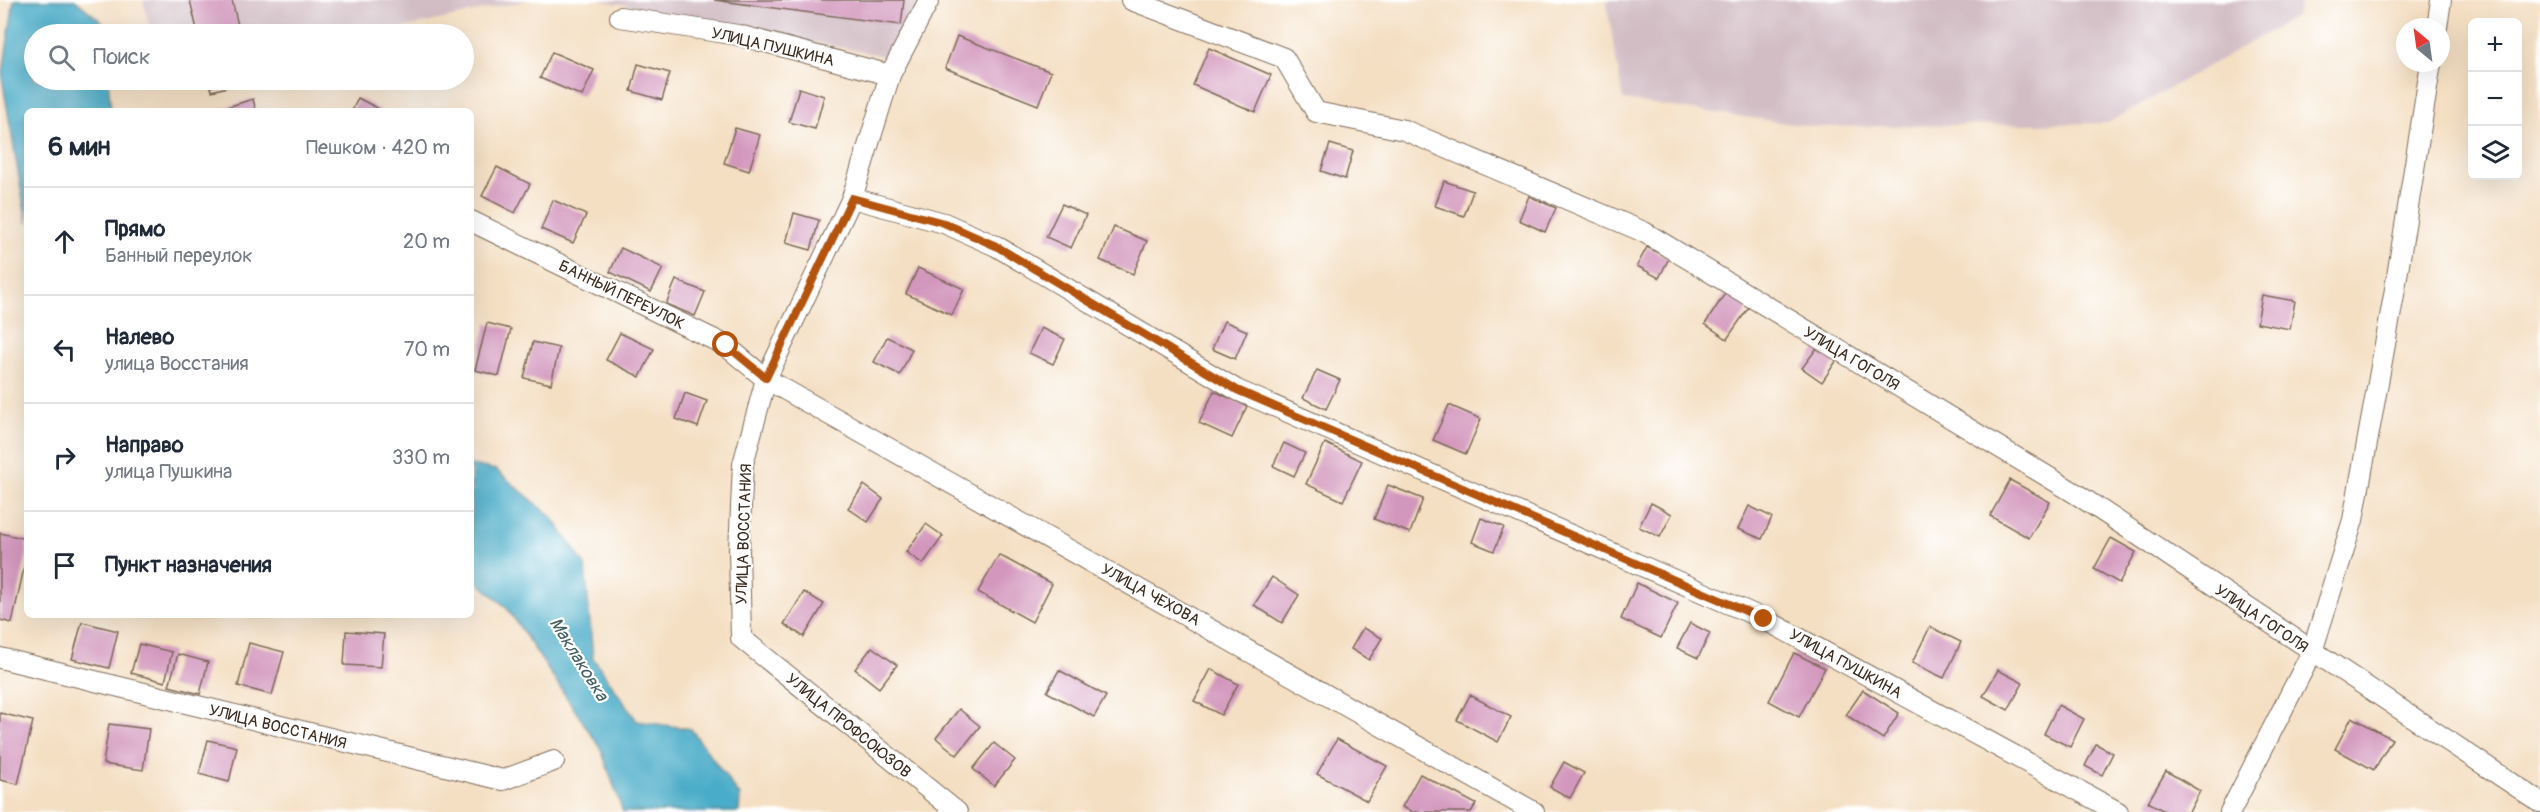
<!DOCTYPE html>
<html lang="ru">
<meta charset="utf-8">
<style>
body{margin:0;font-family:Pangolin,sans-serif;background:#f2f2f3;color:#1f2937}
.controls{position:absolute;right:18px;top:18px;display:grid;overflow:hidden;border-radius:9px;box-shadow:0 6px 24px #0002}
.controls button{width:54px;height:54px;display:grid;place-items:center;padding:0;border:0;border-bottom:2px solid #e0e1e3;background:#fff;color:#1f2937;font:30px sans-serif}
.compass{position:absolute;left:2396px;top:18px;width:54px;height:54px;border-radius:50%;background:#fff;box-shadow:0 6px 24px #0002;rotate:331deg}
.stop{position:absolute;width:18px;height:18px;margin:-14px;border:4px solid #b45309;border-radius:50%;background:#fff}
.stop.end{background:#b45309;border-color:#fff;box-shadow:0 2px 6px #0008}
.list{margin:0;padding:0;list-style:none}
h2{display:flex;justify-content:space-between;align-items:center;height:78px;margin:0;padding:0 24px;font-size:26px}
h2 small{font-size:20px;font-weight:400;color:#747a83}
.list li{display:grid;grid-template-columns:39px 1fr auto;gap:18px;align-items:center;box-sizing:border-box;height:108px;padding:0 24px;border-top:2px solid #e0e1e3}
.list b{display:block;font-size:22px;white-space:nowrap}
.list p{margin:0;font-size:20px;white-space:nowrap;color:#747a83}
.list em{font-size:20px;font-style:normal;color:#747a83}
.icon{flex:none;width:33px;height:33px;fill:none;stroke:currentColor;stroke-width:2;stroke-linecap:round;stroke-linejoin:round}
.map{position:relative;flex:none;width:2540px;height:812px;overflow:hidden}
.search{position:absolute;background:#fff;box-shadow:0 6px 24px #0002;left:24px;top:24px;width:450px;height:66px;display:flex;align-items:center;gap:15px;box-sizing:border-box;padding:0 21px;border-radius:33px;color:#747a83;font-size:22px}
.panel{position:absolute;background:#fff;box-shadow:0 6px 24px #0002;left:24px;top:108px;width:450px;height:510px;border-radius:9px}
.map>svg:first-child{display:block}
</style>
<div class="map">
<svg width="2540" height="812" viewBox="0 0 2540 812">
<rect width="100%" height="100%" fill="#fff"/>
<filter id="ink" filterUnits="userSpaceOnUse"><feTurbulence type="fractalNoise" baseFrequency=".0167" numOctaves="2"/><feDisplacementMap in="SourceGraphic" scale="12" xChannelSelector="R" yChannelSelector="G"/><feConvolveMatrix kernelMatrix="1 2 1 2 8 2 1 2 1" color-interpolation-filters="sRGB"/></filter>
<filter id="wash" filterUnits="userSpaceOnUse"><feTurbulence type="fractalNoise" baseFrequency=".008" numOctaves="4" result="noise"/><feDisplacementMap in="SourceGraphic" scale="24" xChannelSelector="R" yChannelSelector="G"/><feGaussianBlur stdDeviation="1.35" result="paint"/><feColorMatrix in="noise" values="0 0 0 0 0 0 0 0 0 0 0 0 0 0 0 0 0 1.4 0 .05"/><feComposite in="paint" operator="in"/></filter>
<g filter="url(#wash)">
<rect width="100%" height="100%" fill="#f4dfc3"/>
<!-- industrial -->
<g fill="#d2bdc5">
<path d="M143,0H528L376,34H151Z"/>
<path d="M599,0H932L894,58Z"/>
<path d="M1606,0H2302L2295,17L2108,123L1815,127L1623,100Z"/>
</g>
<!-- water -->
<g fill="#49acc8" stroke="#426b73" stroke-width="1.5">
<path d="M14,0H75L103,23L104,34H34V80H108L111,110L27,111V223L2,78Z"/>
<path d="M471,465L496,470L552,517L585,565L593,658L637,721L691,729L740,796L739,812H623L601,749L507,608L471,576Z"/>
</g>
<g id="blocks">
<!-- building -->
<g fill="#d397bd">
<path d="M190,0H232L240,34H198Z"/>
<path d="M714,0H904L901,25Z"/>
<path d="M957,36L1051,72L1038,105L945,68Z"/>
<path d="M1209,48L1271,75L1255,112L1193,85Z"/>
<path d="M552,52L594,70L582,96L540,78Z"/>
<path d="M638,64L670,73L662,100L631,91Z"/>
<path d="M209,80H253L212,91Z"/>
<path d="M799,88L824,96L815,129L789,122Z"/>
<path d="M358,98L383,111H352Z"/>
<path d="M253,99L256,111H217V110Z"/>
<path d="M735,128L760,135L749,171L724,163Z"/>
<path d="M1330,144L1353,151L1345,179L1321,171Z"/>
<path d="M497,167L530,184L515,213L482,196Z"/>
<path d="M1444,181L1473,191L1464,216L1435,206Z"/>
<path d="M1529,196L1556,208L1545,232L1519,220Z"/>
<path d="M553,200L586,215L573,243L541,229Z"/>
<path d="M1062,204L1086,215L1071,248L1046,237Z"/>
<path d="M794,213L819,220L811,250L786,243Z"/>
<path d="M1114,227L1147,241L1133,274L1100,260Z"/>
<path d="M1647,247L1669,258L1659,278L1637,266Z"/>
<path d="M621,248L663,268L651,292L610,272Z"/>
<path d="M918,268L964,289L952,315L906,294Z"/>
<path d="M676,280L705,292L695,316L666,304Z"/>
<path d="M1726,292L1749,307L1727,339L1705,324Z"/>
<path d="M2262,295L2295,301L2290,329L2257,323Z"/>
<path d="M1224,321L1247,331L1235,359L1212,349Z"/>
<path d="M487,323L511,329L499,376L475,370Z"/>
<path d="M1041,328L1065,339L1053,364L1029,353Z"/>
<path d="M620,333L654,349L640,377L606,360Z"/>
<path d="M887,337L912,349L900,375L874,362Z"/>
<path d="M533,342L559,348L551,384L524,378Z"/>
<path d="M1820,344L1839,357L1822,382L1802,368Z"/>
<path d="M1317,370L1340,380L1326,409L1303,398Z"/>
<path d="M1214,391L1247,406L1232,438L1199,423Z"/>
<path d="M685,393L707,401L698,427L676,419Z"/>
<path d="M1449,405L1481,419L1466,454L1433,440Z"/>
<path d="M1284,443L1305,453L1294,476L1273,466Z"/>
<path d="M1325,443L1362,461L1343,501L1306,484Z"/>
<path d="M2010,480L2050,502L2029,538L1990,516Z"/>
<path d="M864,485L883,499L868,522L848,508Z"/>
<path d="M1388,485L1423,499L1410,533L1374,519Z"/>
<path d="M1651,503L1672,514L1660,537L1639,527Z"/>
<path d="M1749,506L1772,517L1762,539L1738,529Z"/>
<path d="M1481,518L1504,527L1494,551L1472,542Z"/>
<path d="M926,524L943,536L923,564L906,552Z"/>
<path d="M0,533L27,539V554L12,623L0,620Z"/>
<path d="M2111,538L2136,552L2119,583L2094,569Z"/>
<path d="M999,555L1052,584L1032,622L978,592Z"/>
<path d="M1272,577L1299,595L1282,623L1254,605Z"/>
<path d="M1637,583L1678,603L1661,638L1621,619Z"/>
<path d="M804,592L824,604L804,637L784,624Z"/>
<path d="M82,622L118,631L109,668L72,659Z"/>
<path d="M1690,623L1710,633L1698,658L1677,648Z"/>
<path d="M1930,627L1961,642L1944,678L1912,663Z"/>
<path d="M1363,628L1382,638L1369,660L1351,649Z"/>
<path d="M346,631L384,634L381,667L344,665Z"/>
<path d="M249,643L284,652L272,695L238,686Z"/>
<path d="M139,644L172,652L165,682L131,673Z"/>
<path d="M872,647L897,665L879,688L855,669Z"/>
<path d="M1794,653L1825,668L1799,717L1769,701Z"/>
<path d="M178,654L208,662L200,694L169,686Z"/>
<path d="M1211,669L1238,684L1221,715L1194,701Z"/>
<path d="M1059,670L1106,696L1094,717L1047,692Z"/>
<path d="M1998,670L2023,683L2008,710L1983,696Z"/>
<path d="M1863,690L1899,713L1883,739L1846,715Z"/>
<path d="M1470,695L1511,717L1498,742L1457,720Z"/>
<path d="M2058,705L2084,719L2070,747L2044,734Z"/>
<path d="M959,709L980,726L957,755L936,738Z"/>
<path d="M0,713L33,721L18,784L0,780Z"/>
<path d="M2352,717L2392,739L2374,770L2335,749Z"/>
<path d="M109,724L149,729L143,770L103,764Z"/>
<path d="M1337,739L1387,766L1367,801L1317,774Z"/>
<path d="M208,740L237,747L229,782L199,774Z"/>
<path d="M994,743L1015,760L994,786L973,769Z"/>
<path d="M2096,744L2113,753L2102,775L2085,766Z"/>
<path d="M1564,762L1584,773L1570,798L1550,787Z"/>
<path d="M2166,771L2200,791L2189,812H2166L2148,802Z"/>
<path d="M1420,774L1476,804L1471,812H1413L1402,807Z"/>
</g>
</g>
</g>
<g filter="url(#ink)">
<use href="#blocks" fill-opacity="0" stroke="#7c6958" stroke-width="1.5"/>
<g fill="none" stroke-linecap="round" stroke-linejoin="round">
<defs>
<g id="minor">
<path d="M929,0L890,75L852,198L766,379L743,464L739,550L741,638L957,812"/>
<path d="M1131,0L1284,58L1316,112L1404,130L1644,232L2078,495L2540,802"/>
<path d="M620,17L738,35L890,75"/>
<path d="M2437,27L2441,0"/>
<path d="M852,198L944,223L996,246L1237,390L1764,619L2118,812"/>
<path d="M471,221L725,345L766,379L1534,812"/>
<path d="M0,658L503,780L554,761"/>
<path d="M2230,812L2312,652L2353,520L2394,295L2431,63"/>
</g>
</defs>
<!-- minor casing -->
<use href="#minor" stroke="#7c6958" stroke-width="22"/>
<!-- minor -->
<use href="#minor" stroke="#fff" stroke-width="20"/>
</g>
</g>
<g fill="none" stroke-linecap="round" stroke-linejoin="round" filter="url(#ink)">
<!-- route -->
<path stroke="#b45309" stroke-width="8" d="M726,345L766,378L852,198L944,223L996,246L1237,390L1764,619"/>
</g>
<g text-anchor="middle" stroke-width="4.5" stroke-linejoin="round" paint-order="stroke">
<!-- street labels -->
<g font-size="16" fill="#3b2a1e" stroke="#fff">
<text transform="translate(773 46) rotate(13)" y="6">УЛИЦА ПУШКИНА</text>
<text transform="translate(622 294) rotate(26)" y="6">БАННЫЙ ПЕРЕУЛОК</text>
<text transform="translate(1852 358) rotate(31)" y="6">УЛИЦА ГОГОЛЯ</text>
<text transform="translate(743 534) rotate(-88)" y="6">УЛИЦА ВОССТАНИЯ</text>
<text transform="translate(1151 594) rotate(29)" y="6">УЛИЦА ЧЕХОВА</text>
<text transform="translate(2262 618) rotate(34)" y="6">УЛИЦА ГОГОЛЯ</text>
<text transform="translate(1846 663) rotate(29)" y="6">УЛИЦА ПУШКИНА</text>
<text transform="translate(849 725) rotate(39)" y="6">УЛИЦА ПРОФСОЮЗОВ</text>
<text transform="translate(278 726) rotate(14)" y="6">УЛИЦА ВОССТАНИЯ</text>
</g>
<!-- water labels -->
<g font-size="18" font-style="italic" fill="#415e62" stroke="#fff">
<text transform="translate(579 659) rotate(58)" y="6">Маклаковка</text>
</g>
</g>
</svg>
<div class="controls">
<button>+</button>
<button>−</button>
<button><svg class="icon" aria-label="layers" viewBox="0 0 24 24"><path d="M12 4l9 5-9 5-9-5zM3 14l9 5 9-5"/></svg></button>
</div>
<svg class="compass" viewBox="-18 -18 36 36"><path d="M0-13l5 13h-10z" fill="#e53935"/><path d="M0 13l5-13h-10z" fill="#747a83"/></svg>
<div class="stop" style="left:726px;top:345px"></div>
<div class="stop end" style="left:1764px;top:619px"></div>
<div class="search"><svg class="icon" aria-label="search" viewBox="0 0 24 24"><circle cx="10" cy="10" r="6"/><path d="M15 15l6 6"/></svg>Поиск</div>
<section class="panel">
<h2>6 мин<small>Пешком · 420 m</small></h2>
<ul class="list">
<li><svg class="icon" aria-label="ahead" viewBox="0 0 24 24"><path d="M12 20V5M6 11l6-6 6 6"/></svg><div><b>Прямо</b><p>Банный переулок</p></div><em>20 m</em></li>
<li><svg class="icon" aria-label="left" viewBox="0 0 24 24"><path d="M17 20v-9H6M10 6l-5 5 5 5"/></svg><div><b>Налево</b><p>улица Восстания</p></div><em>70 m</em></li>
<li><svg class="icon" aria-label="right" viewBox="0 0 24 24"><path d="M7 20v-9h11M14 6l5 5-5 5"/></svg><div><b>Направо</b><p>улица Пушкина</p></div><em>330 m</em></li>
<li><svg class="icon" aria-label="arrive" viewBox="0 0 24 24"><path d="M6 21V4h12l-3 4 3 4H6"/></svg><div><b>Пункт назначения</b></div></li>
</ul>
</section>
</div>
